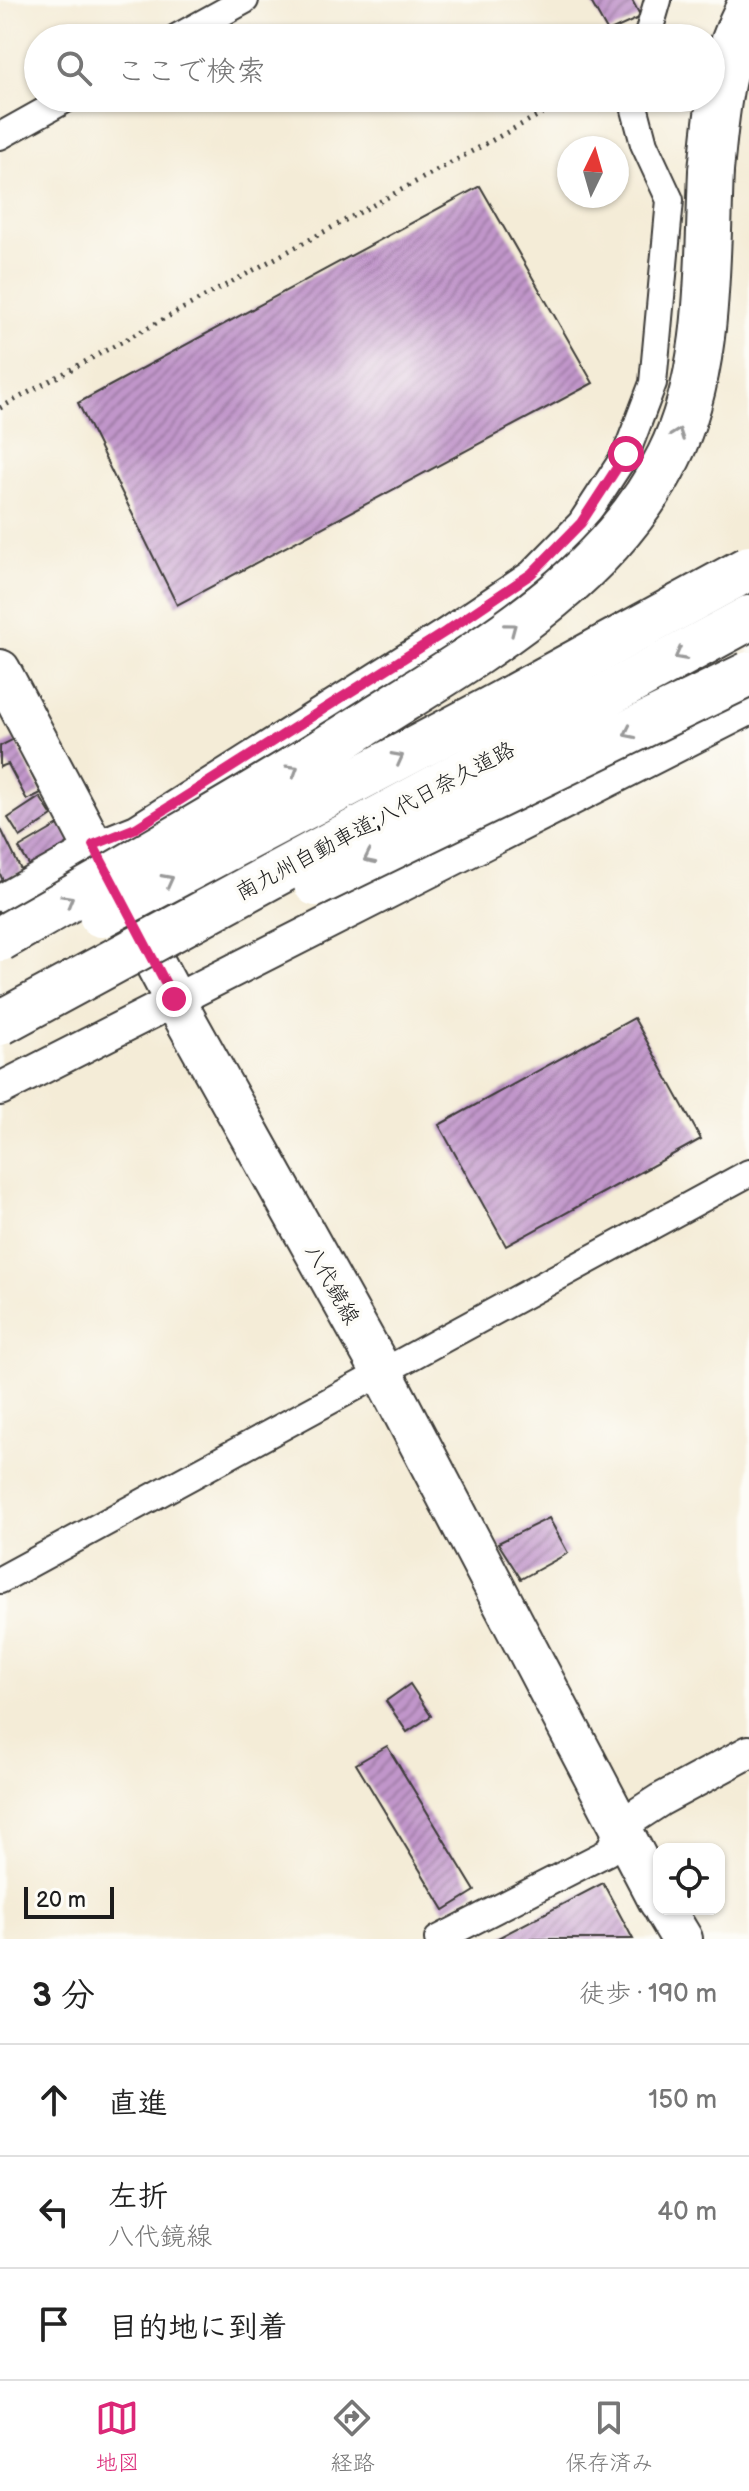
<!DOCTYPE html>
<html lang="ja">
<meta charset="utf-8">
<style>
body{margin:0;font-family:"Balsamiq Sans","Klee One",sans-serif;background:#f6f6f6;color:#222}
.controls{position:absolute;right:24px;bottom:24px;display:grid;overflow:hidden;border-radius:16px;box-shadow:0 2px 6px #0004}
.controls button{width:72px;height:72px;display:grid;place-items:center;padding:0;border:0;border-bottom:2px solid #e0e0e0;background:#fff;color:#222;font:40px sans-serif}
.compass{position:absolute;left:557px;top:136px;width:72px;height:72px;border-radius:50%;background:#fff;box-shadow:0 2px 6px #0004;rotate:5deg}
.scale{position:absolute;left:24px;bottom:20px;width:90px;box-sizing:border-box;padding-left:8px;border:4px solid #1c1c1c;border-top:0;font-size:22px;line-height:28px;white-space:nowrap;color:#1c1c1c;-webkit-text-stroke:6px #fdfcf7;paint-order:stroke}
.stop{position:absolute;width:24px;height:24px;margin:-18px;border:6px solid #db2777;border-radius:50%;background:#fff}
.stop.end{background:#db2777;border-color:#fff;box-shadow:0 2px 8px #0008}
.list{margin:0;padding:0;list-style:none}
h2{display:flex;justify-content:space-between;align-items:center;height:104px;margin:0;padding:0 32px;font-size:34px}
h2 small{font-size:26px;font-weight:400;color:#767676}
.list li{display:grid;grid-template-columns:52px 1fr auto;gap:24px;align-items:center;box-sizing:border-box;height:112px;padding:0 32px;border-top:2px solid #e0e0e0}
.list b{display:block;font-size:30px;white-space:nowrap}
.list p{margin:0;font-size:26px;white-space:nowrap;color:#767676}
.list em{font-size:26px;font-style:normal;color:#767676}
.icon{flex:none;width:44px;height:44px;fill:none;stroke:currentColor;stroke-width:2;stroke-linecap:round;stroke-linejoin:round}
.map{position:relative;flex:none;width:749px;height:1939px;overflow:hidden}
.search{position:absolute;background:#fff;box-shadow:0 2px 6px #0004;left:24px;right:24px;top:24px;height:88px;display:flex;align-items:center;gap:20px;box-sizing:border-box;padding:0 28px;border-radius:44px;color:#767676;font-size:30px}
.sheet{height:440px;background:#fff}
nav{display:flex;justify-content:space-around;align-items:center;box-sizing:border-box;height:112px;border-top:2px solid #e0e0e0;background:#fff;font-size:22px;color:#767676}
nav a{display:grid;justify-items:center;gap:4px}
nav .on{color:#db2777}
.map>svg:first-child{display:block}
</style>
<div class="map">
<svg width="749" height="1939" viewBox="0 0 749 1939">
<defs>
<pattern id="building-hatch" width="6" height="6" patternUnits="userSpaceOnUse" patternTransform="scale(2)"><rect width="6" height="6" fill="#c196ca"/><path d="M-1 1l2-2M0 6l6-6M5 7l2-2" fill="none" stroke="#9c7aa3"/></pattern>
</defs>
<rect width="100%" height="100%" fill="#fdfcf7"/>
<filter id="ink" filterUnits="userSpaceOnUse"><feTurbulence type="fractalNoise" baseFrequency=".0125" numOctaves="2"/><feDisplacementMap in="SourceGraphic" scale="16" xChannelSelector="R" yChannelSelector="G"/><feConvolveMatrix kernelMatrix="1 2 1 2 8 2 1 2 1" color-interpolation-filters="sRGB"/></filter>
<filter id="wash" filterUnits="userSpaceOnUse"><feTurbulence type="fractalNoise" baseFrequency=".006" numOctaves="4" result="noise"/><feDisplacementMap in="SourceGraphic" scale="32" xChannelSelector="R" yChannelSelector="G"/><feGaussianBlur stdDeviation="1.8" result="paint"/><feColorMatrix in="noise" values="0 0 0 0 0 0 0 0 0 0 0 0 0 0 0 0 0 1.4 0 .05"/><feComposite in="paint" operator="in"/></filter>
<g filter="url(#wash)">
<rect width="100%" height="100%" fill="#f4ecd7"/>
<g id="blocks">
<!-- building -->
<g fill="url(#building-hatch)">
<path d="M590,0H632L641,17L608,32Z"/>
<path d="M480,186L593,383L177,605L78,403Z"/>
<path d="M14,739L41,793L27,800L8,764L0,767V746Z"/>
<path d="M40,797L52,816L20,837L8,818Z"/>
<path d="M60,824L74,846L32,870L19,848Z"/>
<path d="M0,827L22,872L3,881L0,874Z"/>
<path d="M634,1018L701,1139L506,1246L439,1125Z"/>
<path d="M549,1518L568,1553L521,1579L498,1543Z"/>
<path d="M410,1684L431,1716L407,1732L386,1701Z"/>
<path d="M387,1746L475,1891L444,1910L356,1764Z"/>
<path d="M603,1883L633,1939H496Z"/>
</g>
</g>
</g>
<g filter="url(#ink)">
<use href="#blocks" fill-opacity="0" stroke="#3c3b38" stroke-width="2"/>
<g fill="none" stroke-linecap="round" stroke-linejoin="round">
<defs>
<g id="minor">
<path d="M176,38L245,0"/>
<path d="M647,38L658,0"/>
<path d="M0,136L68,98"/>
<path d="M0,898L93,845L136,828L445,632L531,574L581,523L626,454L653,383L670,200L644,144L632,98"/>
<path d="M0,1580L749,1173"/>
<path d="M438,1939L608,1852L620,1826"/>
</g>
<g id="tertiary">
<path d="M0,1089L749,709"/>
<path d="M620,1826L660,1800L749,1752"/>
</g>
<g id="primary">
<path d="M0,670L174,999L381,1370L659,1901"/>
<path d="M664,1909L682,1939"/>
</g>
<path id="motorway" d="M711,171C717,110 720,62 749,6"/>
</defs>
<!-- minor casing -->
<use href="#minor" stroke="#3c3b38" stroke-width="30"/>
<!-- tertiary casing -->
<use href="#tertiary" stroke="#3c3b38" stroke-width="36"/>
<!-- primary casing -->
<use href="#primary" stroke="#3c3b38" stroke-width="44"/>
<!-- motorway casing -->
<use href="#motorway" stroke="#3c3b38" stroke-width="48"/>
<!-- path -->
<path stroke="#3c3b38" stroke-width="5" stroke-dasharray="2 6" stroke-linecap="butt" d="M0,408L570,98"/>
<!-- minor -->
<use href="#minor" stroke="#fff" stroke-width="26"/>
<!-- tertiary -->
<use href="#tertiary" stroke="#fff" stroke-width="32"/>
<!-- primary -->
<use href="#primary" stroke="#fff" stroke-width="40"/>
<!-- motorway -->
<use href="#motorway" stroke="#fff" stroke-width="44"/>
<defs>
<g id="motorway-bridge">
<path d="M316,884L749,674"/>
<path d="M101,915L498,705L749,568"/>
<path d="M0,939C125,868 249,798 370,721C481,651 609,579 669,456C711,373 707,262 711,171"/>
<path d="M0,1023L749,618"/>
</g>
</defs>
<!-- motorway-bridge casing -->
<use href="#motorway-bridge" stroke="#3c3b38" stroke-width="48" stroke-linecap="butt"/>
<!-- motorway-bridge -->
<use href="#motorway-bridge" stroke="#fff" stroke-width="44"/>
</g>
<!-- one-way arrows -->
<defs><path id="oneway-chevron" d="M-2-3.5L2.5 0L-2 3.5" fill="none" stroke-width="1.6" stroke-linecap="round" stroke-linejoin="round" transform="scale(2)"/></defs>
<g stroke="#999">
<use href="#oneway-chevron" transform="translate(678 434) rotate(-70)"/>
<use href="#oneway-chevron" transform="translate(511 628) rotate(-37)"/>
<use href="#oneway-chevron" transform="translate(680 655) rotate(152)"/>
<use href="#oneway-chevron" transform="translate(629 733) rotate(154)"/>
<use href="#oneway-chevron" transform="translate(398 758) rotate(-28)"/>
<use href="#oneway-chevron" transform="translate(293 770) rotate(-32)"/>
<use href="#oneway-chevron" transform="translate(369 858) rotate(154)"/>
<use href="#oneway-chevron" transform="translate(168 880) rotate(-28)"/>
<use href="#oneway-chevron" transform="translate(68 900) rotate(-30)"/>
</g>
</g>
<g fill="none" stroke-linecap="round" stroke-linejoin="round" filter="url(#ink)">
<!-- route -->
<path stroke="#db2777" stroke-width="10" d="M174,999L93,845L136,828L445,632L531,574L581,523L626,454"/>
</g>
<g text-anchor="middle" stroke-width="7" stroke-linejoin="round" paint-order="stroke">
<!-- street labels -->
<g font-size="22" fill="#1c1c1c" stroke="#fdfcf7">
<text transform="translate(375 820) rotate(-28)" y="8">南九州自動車道;八代日奈久道路</text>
<text transform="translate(333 1284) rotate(61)" y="8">八代鏡線</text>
</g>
</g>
</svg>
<div class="controls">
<button><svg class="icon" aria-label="locate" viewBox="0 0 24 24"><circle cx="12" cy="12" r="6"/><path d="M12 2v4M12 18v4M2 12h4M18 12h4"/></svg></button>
</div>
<svg class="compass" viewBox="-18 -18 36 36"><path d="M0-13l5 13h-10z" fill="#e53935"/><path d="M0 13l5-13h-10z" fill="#767676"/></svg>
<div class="scale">20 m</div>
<div class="stop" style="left:626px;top:454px"></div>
<div class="stop end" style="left:174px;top:999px"></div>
<div class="search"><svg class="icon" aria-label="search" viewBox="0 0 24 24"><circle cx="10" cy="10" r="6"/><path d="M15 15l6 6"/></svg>ここで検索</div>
</div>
<section class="sheet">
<h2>3 分<small>徒歩 · 190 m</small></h2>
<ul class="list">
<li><svg class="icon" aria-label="ahead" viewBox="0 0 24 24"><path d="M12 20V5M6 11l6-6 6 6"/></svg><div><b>直進</b></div><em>150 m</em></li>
<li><svg class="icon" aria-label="left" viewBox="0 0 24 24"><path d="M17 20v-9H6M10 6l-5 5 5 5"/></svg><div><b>左折</b><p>八代鏡線</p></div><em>40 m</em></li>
<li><svg class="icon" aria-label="arrive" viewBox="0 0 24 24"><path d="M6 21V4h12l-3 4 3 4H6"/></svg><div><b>目的地に到着</b></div></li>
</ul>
</section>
<nav>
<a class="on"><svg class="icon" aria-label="map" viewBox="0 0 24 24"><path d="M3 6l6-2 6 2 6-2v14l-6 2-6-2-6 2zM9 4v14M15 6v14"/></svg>地図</a>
<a><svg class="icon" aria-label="directions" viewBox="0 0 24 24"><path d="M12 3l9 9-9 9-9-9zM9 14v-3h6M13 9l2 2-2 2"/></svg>経路</a>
<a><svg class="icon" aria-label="saved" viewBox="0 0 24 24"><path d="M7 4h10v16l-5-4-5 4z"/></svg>保存済み</a>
</nav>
